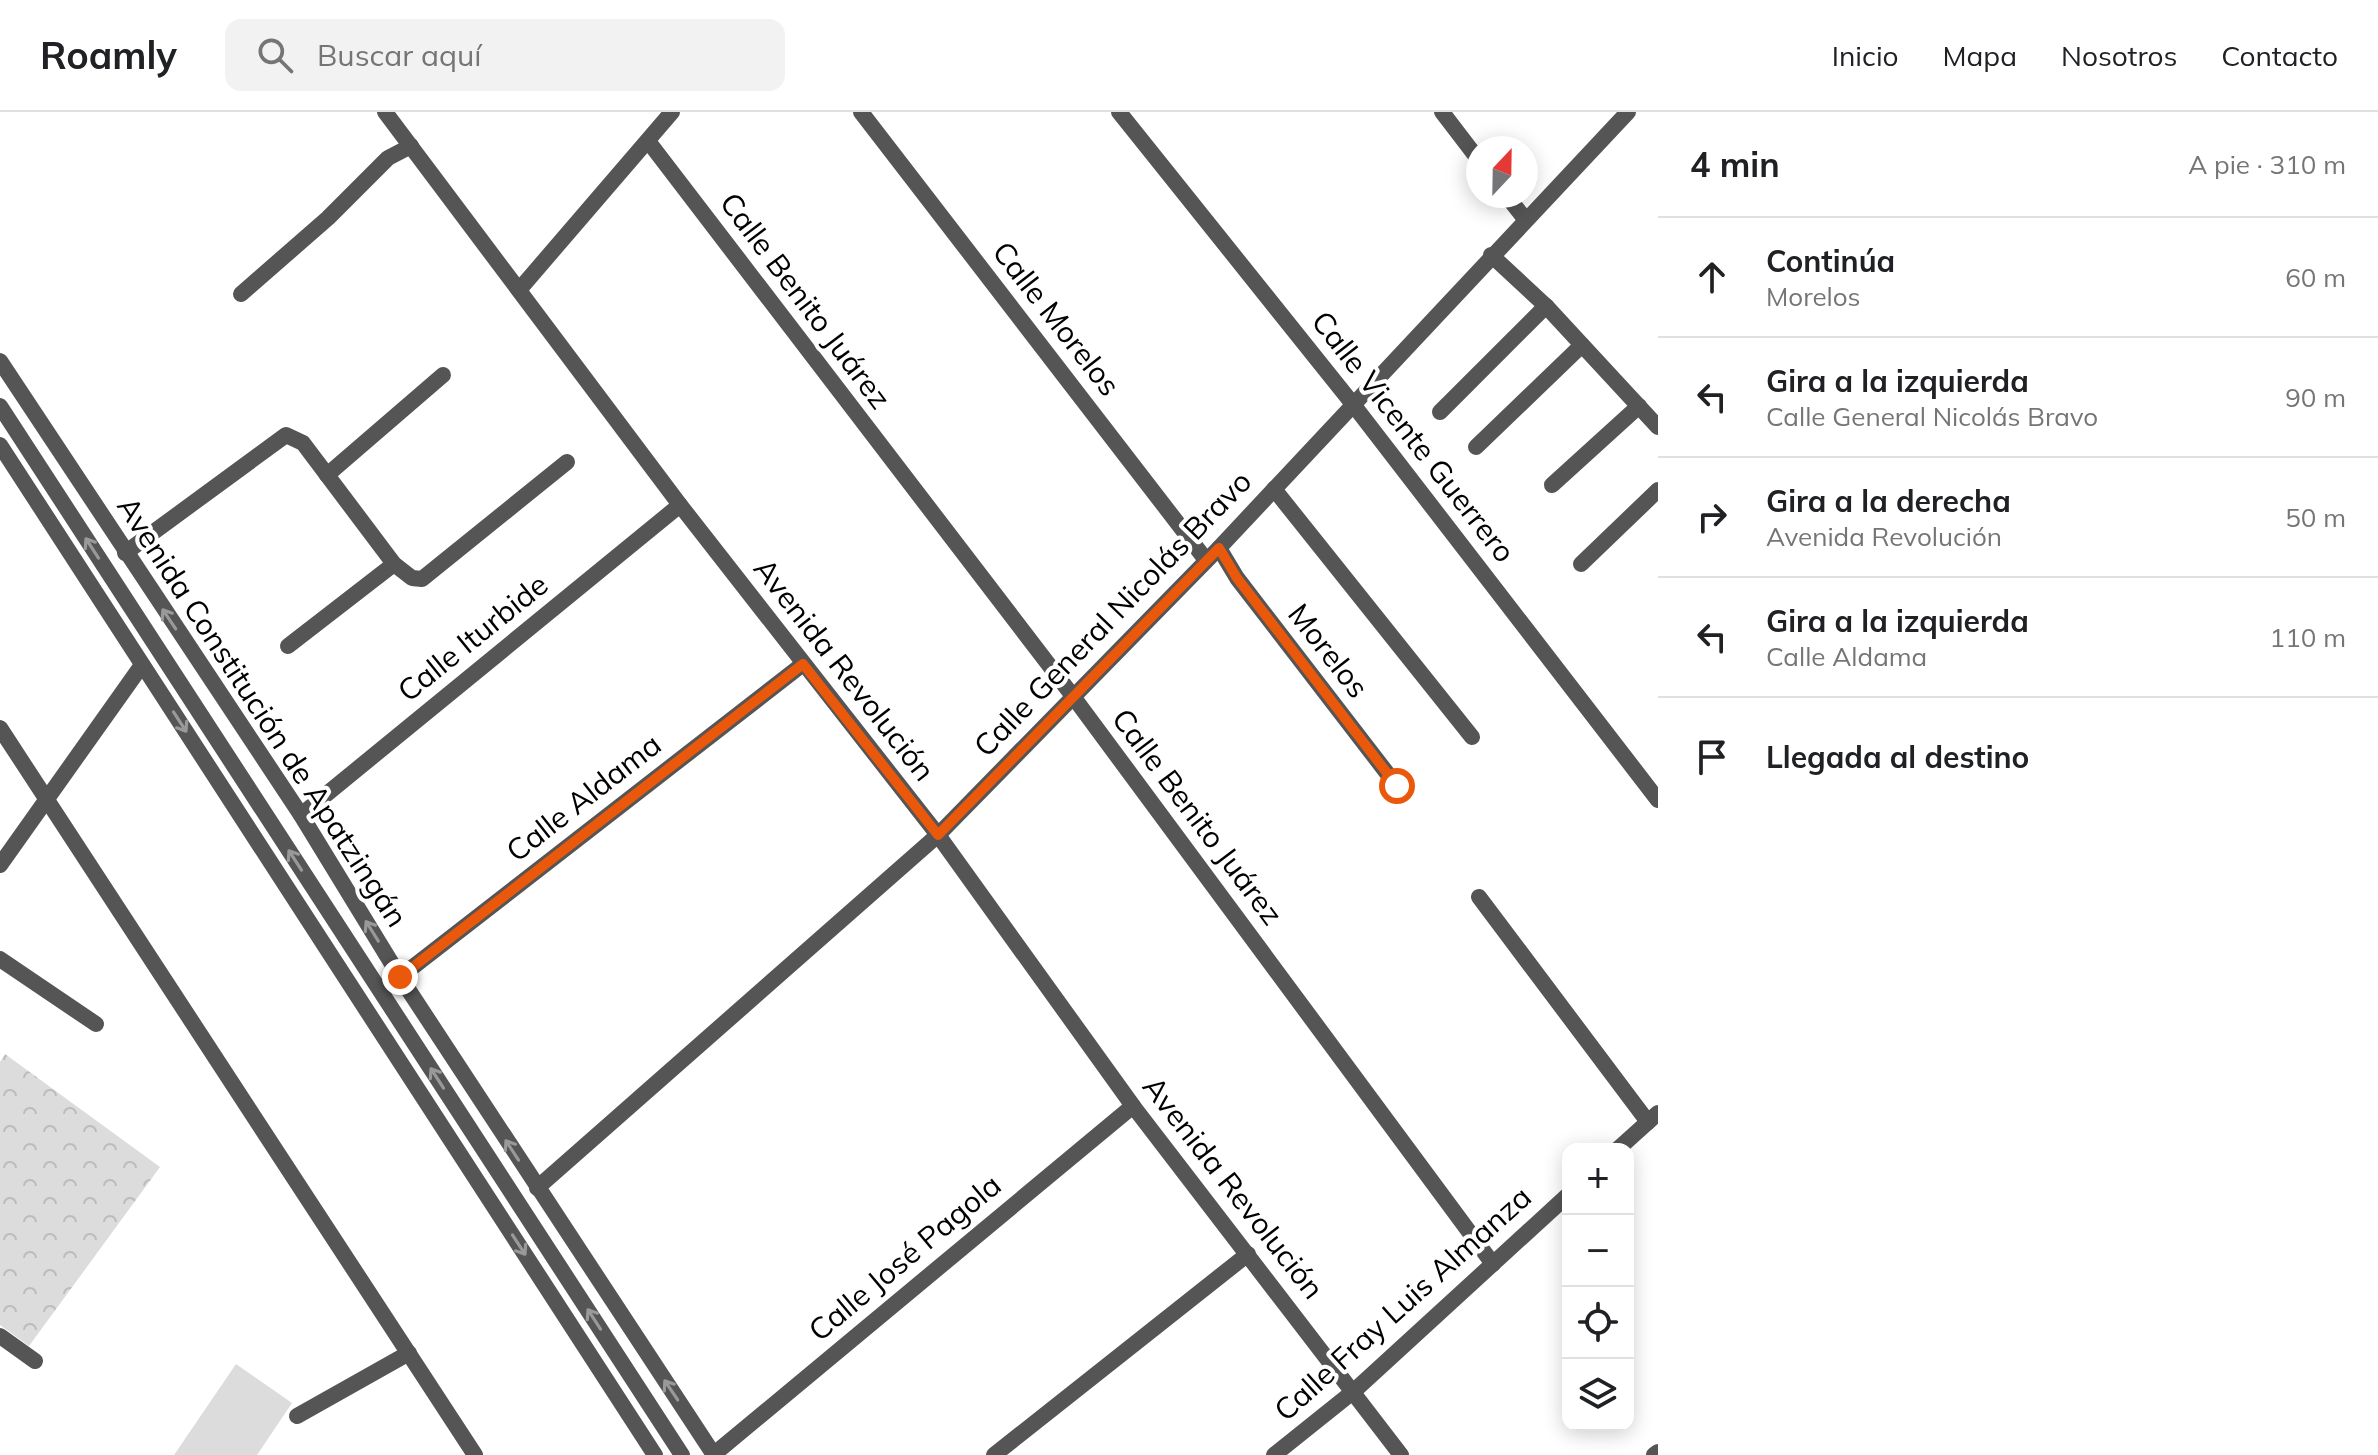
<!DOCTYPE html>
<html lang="es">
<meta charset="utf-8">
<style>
body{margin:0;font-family:Mulish,sans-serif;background:#f2f2f2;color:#202124}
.controls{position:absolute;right:24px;bottom:24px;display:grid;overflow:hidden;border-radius:16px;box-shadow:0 4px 20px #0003}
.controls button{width:72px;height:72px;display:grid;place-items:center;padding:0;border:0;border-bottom:2px solid #e0e0e0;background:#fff;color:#202124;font:40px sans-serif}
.compass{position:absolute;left:1466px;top:24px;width:72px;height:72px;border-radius:50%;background:#fff;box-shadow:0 4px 20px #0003;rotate:22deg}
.stop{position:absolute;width:24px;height:24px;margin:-18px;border:6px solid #ea580c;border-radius:50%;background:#fff}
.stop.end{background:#ea580c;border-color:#fff;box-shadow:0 2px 8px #0008}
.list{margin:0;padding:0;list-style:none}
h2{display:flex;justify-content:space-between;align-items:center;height:104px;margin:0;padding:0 32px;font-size:34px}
h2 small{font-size:26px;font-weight:400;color:#757577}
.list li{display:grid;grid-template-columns:52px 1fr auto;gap:24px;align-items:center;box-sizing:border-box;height:120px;padding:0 32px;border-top:2px solid #e0e0e0}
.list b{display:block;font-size:30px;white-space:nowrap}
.list p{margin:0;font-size:26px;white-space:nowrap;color:#757577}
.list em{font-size:26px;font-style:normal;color:#757577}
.icon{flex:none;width:44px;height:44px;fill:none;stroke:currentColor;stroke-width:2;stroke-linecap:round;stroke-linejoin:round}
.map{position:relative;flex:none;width:1658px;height:1343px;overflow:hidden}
header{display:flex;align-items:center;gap:48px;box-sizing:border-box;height:112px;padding:0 40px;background:#fff;border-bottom:2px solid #e0e0e0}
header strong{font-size:38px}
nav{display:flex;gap:44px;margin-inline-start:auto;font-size:28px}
.search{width:560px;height:72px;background:#f2f2f2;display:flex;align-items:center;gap:20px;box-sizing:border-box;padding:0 28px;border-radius:16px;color:#757577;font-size:30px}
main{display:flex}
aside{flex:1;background:#fff}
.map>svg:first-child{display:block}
</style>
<header>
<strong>Roamly</strong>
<div class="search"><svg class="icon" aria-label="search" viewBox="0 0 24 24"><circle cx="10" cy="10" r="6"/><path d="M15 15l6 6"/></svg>Buscar aquí</div>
<nav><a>Inicio</a><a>Mapa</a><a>Nosotros</a><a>Contacto</a></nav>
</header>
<main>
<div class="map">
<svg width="1658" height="1343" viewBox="0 0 1658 1343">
<defs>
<pattern id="forest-crowns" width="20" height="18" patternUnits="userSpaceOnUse" patternTransform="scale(2)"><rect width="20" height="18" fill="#dcdcdc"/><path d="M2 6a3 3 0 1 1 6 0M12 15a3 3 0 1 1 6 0" fill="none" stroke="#bbb"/></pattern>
</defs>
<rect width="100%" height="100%" fill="#fff"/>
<!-- grass -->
<path fill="#dcdcdc" d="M236,1252L292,1291L257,1343H174Z"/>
<!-- forest -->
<path fill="url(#forest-crowns)" d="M5,942L160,1055L29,1234L0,1213V950Z"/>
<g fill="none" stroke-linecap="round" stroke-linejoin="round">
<!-- service -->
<g stroke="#555" stroke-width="16">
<path d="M1491,143L1546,194L1658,315"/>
<path d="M241,182L328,106L388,46L411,34"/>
<path d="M0,294L682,1343"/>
<path d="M1440,300L1546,194"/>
<path d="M1476,335L1582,233"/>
<path d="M1552,373L1639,294"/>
<path d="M1581,452L1658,378"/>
</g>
<!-- minor -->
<g stroke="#555" stroke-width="16">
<path d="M861,0L1206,448"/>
<path d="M1119,0L1352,291L1658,688"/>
<path d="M1442,0L1478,47"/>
<path d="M648,29L1072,583L1493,1152"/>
<path d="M1507,84L1525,107"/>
<path d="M519,178L672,0"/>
<path d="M327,363L443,263"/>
<path d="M1274,377L1472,625"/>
<path d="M1219,436L1237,466L1397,674"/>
<path d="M125,441L286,323L303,331L394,452L412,466L422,467L567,350"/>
<path d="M288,534L394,452"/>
<path d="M0,616L475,1343"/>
<path d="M301,703L680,393"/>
<path d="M0,753L142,553"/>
<path d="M1479,785L1648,1010"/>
<path d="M0,847L96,912"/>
<path d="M400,865L803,552"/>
<path d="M1618,1037L1658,1001"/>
<path d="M537,1076L938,723"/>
<path d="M0,1224L35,1249"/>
<path d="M297,1304L409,1241"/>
<path d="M713,1343L1133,994"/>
<path d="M994,1343L1248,1142"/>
<path d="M1274,1343L1354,1279L1568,1083"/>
<path d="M1654,1343L1658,1340"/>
</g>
<!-- tertiary -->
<g stroke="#555" stroke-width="16">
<path d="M385,0L680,393L938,723L1133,994L1401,1343"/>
<path d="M0,249L301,703L400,865L714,1343"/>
<path d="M0,333L655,1343"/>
<path d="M938,723L1219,436L1628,0"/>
</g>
</g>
<!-- one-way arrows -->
<defs><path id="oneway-shaft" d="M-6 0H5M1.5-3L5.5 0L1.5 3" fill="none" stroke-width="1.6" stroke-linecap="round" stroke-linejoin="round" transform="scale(2)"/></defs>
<g stroke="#999">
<use href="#oneway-shaft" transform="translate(92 436) rotate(-123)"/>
<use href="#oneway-shaft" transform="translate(169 507) rotate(-124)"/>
<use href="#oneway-shaft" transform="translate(180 610) rotate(57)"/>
<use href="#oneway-shaft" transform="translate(295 748) rotate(-123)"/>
<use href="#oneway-shaft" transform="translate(372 819) rotate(-122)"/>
<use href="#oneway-shaft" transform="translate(437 966) rotate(-123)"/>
<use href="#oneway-shaft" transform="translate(512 1038) rotate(-123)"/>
<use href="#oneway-shaft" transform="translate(519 1133) rotate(57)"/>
<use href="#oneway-shaft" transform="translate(594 1207) rotate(-123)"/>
<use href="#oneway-shaft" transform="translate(671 1278) rotate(-124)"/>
</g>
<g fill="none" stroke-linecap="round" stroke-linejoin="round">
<!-- route -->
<path stroke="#ea580c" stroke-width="10" d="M400,865L803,552L938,723L1219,436L1237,466L1397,674"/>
</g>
<g text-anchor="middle" stroke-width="8" stroke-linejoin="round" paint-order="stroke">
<!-- street labels -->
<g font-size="30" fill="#000" stroke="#fff">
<text transform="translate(805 189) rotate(53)" y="10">Calle Benito Juárez</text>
<text transform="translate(1056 207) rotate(52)" y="10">Calle Morelos</text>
<text transform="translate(1413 325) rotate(52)" y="10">Calle Vicente Guerrero</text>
<text transform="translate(1113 502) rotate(-46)" y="10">Calle General Nicolás Bravo</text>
<text transform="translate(473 526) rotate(-39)" y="10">Calle Iturbide</text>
<text transform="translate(1328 539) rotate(52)" y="10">Morelos</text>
<text transform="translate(844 558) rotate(52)" y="10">Avenida Revolución</text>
<text transform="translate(262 600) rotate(57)" y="10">Avenida Constitución de Apatzingán</text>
<text transform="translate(584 686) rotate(-38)" y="10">Calle Aldama</text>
<text transform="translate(1197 705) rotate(53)" y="10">Calle Benito Juárez</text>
<text transform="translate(1233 1076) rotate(52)" y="10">Avenida Revolución</text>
<text transform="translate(905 1146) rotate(-40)" y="10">Calle José Pagola</text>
<text transform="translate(1403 1192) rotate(-42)" y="10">Calle Fray Luis Almanza</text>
</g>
</g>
</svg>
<div class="controls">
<button>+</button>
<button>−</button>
<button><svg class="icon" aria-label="locate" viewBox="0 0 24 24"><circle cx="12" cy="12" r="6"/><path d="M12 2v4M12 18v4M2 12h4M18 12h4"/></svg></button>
<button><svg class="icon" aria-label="layers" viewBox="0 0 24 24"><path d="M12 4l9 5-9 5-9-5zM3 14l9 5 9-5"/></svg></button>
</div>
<svg class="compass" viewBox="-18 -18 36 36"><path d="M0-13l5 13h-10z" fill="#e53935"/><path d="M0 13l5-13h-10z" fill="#757577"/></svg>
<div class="stop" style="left:1397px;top:674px"></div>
<div class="stop end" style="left:400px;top:865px"></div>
</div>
<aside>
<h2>4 min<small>A pie · 310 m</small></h2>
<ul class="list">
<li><svg class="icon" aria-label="ahead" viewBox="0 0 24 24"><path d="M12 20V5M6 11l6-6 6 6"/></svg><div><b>Continúa</b><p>Morelos</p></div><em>60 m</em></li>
<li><svg class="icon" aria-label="left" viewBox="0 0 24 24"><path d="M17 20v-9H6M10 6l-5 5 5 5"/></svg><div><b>Gira a la izquierda</b><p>Calle General Nicolás Bravo</p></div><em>90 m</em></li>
<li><svg class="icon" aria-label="right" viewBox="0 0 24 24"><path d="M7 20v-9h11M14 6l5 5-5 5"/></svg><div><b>Gira a la derecha</b><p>Avenida Revolución</p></div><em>50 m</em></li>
<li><svg class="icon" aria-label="left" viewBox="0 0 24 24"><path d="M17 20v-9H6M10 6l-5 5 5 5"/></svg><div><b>Gira a la izquierda</b><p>Calle Aldama</p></div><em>110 m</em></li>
<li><svg class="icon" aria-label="arrive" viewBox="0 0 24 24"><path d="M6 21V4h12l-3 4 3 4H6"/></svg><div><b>Llegada al destino</b></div></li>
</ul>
</aside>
</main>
